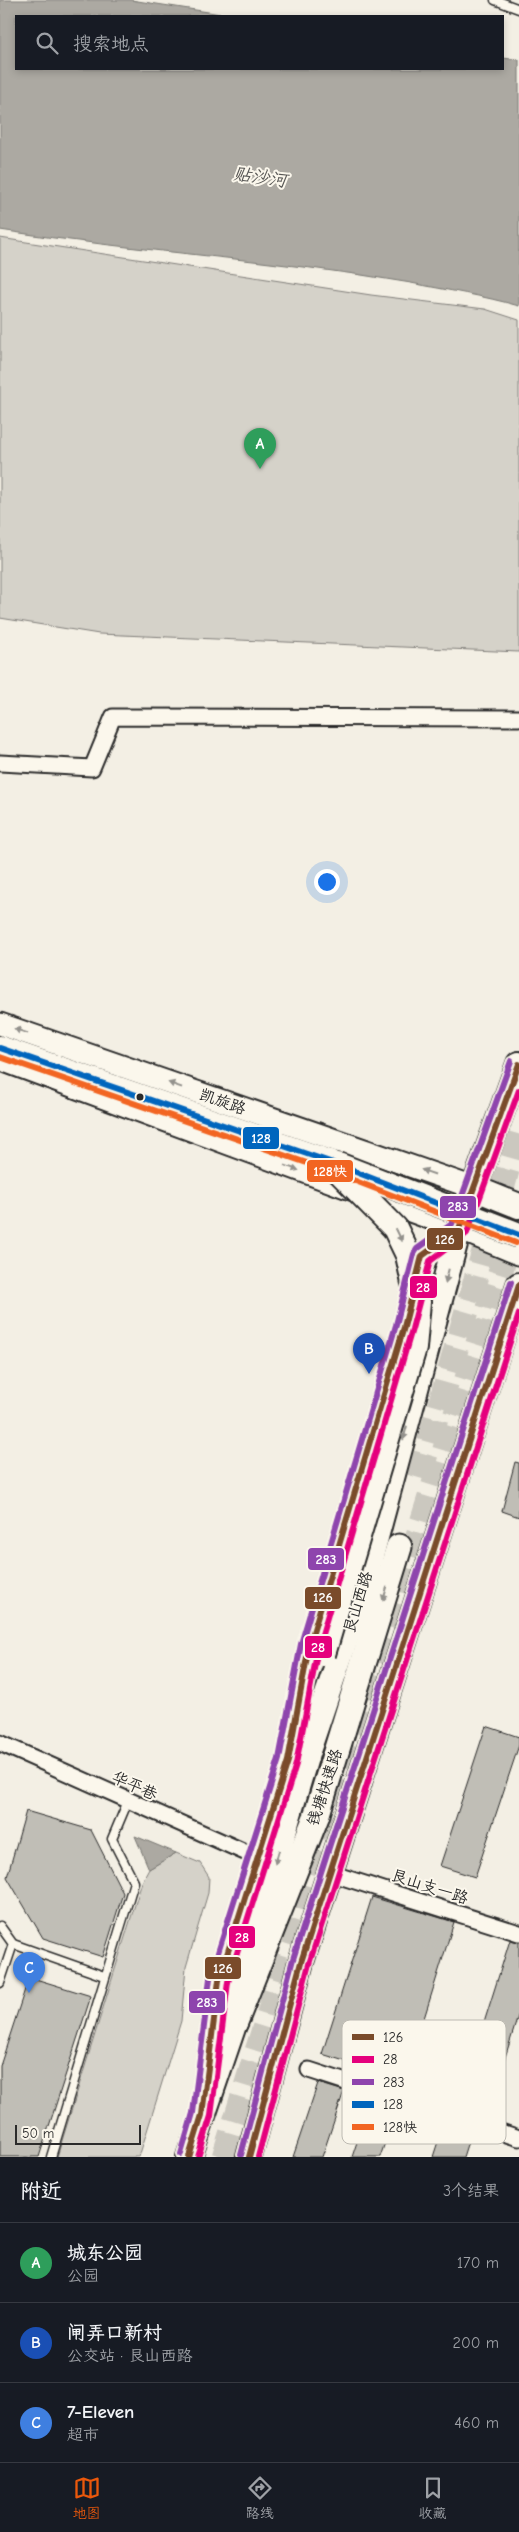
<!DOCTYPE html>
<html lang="zh">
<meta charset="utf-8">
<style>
body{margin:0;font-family:"Comic Neue","LXGW WenKai TC",sans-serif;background:#20242c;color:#f1f3f6}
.scale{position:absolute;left:15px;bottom:12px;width:126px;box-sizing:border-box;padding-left:5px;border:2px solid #2b2b2b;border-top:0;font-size:14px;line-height:18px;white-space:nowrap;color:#2b2b2b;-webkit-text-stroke:4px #fbf7ec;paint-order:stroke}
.you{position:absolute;left:326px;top:881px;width:18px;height:18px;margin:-12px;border:4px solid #fff;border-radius:50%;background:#1a73e8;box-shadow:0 0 0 8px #1a73e833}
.badge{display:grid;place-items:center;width:32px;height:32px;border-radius:50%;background:#ea580c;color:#fff;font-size:16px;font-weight:700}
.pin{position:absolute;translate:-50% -41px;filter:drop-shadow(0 1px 2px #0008)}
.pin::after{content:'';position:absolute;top:26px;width:18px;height:15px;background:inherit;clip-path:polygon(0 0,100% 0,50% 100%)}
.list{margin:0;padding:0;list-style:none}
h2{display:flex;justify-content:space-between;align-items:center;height:65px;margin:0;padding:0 20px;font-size:21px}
h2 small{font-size:16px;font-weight:400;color:#9ea1a6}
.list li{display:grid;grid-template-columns:32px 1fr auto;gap:15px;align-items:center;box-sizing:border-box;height:80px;padding:0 20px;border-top:1px solid #363941}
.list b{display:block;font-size:19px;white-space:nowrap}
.list p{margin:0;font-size:16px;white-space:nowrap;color:#9ea1a6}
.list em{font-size:16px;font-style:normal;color:#9ea1a6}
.icon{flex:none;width:28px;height:28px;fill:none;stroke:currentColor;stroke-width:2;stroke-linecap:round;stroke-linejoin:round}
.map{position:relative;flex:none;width:519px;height:2157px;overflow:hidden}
.search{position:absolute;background:#171b24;box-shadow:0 2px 8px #0003;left:15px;right:15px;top:15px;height:55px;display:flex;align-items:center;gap:12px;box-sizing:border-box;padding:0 18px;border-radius:0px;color:#9ea1a6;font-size:19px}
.sheet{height:305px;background:#171b24}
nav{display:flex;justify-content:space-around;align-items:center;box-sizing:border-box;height:70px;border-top:1px solid #363941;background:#171b24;font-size:14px;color:#9ea1a6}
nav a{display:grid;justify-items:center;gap:2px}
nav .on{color:#ea580c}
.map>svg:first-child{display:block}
</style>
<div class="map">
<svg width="519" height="2157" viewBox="0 0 519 2157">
<rect width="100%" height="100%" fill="#f3efe4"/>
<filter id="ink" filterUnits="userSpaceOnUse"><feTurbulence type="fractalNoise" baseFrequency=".02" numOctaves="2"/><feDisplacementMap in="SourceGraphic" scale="10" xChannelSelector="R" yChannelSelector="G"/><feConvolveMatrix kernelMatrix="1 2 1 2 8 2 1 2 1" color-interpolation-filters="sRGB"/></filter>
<g filter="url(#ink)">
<!-- green -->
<g fill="#d5d2c9" stroke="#807e7a">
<path d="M0,238L371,295L485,309L519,320V652L99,634L0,618Z"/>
<path d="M176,1853L200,1863L209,1877L208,1893L186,1967L181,2021L139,2157H57L142,1882L149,1869Z"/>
</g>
<!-- water -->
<g fill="#aca9a2" stroke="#787772">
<path d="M0,0H131L234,16H16V69H503V58L519,60V306C484,296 447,290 411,283C275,259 137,252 0,230Z"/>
<path d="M135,1836L176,1853L149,1869Z"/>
</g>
<!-- building -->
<g fill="#c0beb6" stroke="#2b2b2b">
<path d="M515,1462L519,1463V1517L502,1511Z"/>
<path d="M486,1726L519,1737V1745L475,1877L440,1866Z"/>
<path d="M26,1811L91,1830L123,1893L103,1957L43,1938L7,1877Z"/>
<path d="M372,1897L454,1922L407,2073L353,2056L351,2063L322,2054Z"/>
<path d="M510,1940L519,1942V2013L489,2108L460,2099Z"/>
<path d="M29,1977L91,1996L39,2157H0V2066Z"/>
<path d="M318,2083L344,2091L322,2157H293Z"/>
<path d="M371,2100L397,2108L380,2157H352Z"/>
<path d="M444,2123L471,2132L463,2157H433Z"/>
</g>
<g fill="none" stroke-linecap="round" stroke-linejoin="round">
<!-- trunk-tunnel -->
<g stroke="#cbc8bf" stroke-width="25" stroke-dasharray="25 12" stroke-linecap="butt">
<path d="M419,1478L519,1129"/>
<path d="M224,2157L519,1212"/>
</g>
<defs>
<g id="service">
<path d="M495,0L519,9"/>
<path d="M0,1926L13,1944L104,1976"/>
<path d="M0,1983L13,1944"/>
<path d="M51,2157L134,1882L112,1839L128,1801"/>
</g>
<g id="minor">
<path d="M0,763L92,768L113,717L519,718"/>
<path d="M416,1278L422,1256L459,1229"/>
<path d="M0,1743L256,1857"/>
<path d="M330,1873L519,1933"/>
<path d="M309,2070L519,2138"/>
<path d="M206,2082L219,1980L288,1761L309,1646L409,1308"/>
</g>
<g id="secondary">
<path d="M0,1024L474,1188"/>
<path d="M7,1062L459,1229L519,1254"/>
</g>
<g id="primary">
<path d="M0,1048L330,1162"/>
<path d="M474,1188L519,1206"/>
<path d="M189,2157L235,2022L252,1939L307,1754L360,1597L459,1229L519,1064"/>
<path d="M249,2157L301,1962L519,1285"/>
</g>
<path id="trunk" d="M235,2022L316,1817L399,1547"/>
</defs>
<!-- service casing -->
<use href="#service" stroke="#2b2b2b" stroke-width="11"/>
<!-- minor casing -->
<use href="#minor" stroke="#2b2b2b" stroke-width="19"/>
<!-- secondary casing -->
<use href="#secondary" stroke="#2b2b2b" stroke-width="25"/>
<!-- primary casing -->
<use href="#primary" stroke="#2b2b2b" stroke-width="28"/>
<!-- trunk casing -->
<use href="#trunk" stroke="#2b2b2b" stroke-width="29"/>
<!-- service -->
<use href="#service" stroke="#fbf7ec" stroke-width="8"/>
<!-- minor -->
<use href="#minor" stroke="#fbf7ec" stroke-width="15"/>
<!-- secondary -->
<use href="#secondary" stroke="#fbf7ec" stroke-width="21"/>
<!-- primary -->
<use href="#primary" stroke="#fbf7ec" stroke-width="24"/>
<!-- trunk -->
<use href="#trunk" stroke="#fbf7ec" stroke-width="25"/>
<defs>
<g id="primary-bridge">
<path d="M338,1165L519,1235"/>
<path d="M323,1654L414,1348L418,1302L408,1255L395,1228L330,1162"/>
</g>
</defs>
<!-- primary-bridge casing -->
<use href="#primary-bridge" stroke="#2b2b2b" stroke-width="28" stroke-linecap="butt"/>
<!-- primary-bridge -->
<use href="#primary-bridge" stroke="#fbf7ec" stroke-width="24"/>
<defs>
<g id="bus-1">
<path d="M189,2157L202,2115L219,1980L288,1761L309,1646L404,1327L422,1256L459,1229L519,1064"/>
<path d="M249,2157L301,1962L519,1285"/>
</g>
<g id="bus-2">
<path d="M198,2157L211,2116L228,1982L296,1764L318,1648L412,1329L430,1261L467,1233L519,1090"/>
<path d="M258,2157L309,1964L519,1314"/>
</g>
<g id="bus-3">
<path d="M181,2154L193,2113L210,1978L279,1759L301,1644L396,1325L414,1254L417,1249L452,1224L511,1061"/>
<path d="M241,2155L293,1959L511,1282"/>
</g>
<path id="bus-4" d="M0,1048L330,1162L519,1235"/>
<path id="bus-5" d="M0,1057L327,1170L516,1243"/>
</defs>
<!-- bus-1 casing -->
<use href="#bus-1" stroke="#fbf7ec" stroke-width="10"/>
<!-- bus-2 casing -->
<use href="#bus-2" stroke="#fbf7ec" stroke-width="10"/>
<!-- bus-3 casing -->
<use href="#bus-3" stroke="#fbf7ec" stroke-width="10"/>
<!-- bus-4 casing -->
<use href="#bus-4" stroke="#fbf7ec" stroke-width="10"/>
<!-- bus-5 casing -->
<use href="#bus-5" stroke="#fbf7ec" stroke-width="10"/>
<!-- bus-1 -->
<use href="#bus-1" stroke="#7a4b2a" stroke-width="6"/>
<!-- bus-2 -->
<use href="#bus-2" stroke="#e5007d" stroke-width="6"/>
<!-- bus-3 -->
<use href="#bus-3" stroke="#8e44ad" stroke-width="6"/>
<!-- bus-4 -->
<use href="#bus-4" stroke="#0065bd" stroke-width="6"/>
<!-- bus-5 -->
<use href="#bus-5" stroke="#f26522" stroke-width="6"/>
</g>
<!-- one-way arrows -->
<defs><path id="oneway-solid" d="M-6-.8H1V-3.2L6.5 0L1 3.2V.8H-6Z" transform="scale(1.25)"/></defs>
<g fill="#93918c">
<use href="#oneway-solid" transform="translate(21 1031) rotate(-161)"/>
<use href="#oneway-solid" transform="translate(175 1085) rotate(-160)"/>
<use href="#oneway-solid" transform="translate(292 1168) rotate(20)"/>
<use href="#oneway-solid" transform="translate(428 1172) rotate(-161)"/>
<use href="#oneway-solid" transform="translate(399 1235) rotate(64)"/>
<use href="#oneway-solid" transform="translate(447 1276) rotate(104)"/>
<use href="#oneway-solid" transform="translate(405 1433) rotate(105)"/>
<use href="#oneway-solid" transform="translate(385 1594) rotate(107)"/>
<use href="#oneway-solid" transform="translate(277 1857) rotate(107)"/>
</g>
</g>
<!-- markers -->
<circle fill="#2b2b2b" stroke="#fbf7ec" stroke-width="2" cx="140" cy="1097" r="4.5"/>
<g text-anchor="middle" stroke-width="4" stroke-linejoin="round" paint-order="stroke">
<!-- street labels -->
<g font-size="16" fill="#2b2b2b" stroke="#fbf7ec">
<text transform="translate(223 1101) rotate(19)" y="6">凯旋路</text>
<text transform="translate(357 1602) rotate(-73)" y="6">艮山西路</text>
<text transform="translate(135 1785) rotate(24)" y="6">华平巷</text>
<text transform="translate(324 1787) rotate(-72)" y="6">钱塘快速路</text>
<text transform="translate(430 1886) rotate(18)" y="6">艮山支一路</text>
</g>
<!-- water labels -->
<g font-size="18" font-style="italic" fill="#585755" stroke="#fbf7ec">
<text transform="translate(260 177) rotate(8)" y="6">贴沙河</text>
</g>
</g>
<!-- legend -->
<rect x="342" y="2020" width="164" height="124" rx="8" fill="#fbf7ec" stroke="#bdbab2" stroke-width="1"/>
<rect x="352" y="2034" width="22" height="6" fill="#7a4b2a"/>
<rect x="352" y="2056" width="22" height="7" fill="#e5007d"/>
<rect x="352" y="2079" width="22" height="6" fill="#8e44ad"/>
<rect x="352" y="2101" width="22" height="7" fill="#0065bd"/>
<rect x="352" y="2124" width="22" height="6" fill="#f26522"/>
<g font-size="14" fill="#2b2b2b">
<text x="383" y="2042">126</text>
<text x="383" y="2064">28</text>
<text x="383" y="2087">283</text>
<text x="383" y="2109">128</text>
<text x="383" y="2132">128快</text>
</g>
<g stroke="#fbf7ec" stroke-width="2">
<rect x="242" y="1126" width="38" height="24" rx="5" fill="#0065bd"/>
<rect x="306" y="1159" width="48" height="24" rx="5" fill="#f26522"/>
<rect x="439" y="1195" width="38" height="24" rx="5" fill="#8e44ad"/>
<rect x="426" y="1227" width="38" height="24" rx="5" fill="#7a4b2a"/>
<rect x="409" y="1275" width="29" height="24" rx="5" fill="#e5007d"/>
<rect x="307" y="1547" width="38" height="24" rx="5" fill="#8e44ad"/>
<rect x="304" y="1586" width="38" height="24" rx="5" fill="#7a4b2a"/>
<rect x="304" y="1635" width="29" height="24" rx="5" fill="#e5007d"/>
<rect x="228" y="1925" width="28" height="24" rx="5" fill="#e5007d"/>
<rect x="204" y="1956" width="38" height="24" rx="5" fill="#7a4b2a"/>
<rect x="188" y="1990" width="38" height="24" rx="5" fill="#8e44ad"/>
</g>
<g font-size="14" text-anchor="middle" font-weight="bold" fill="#fff">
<text x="261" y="1143">128</text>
<text x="330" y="1176">128快</text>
<text x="458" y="1211">283</text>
<text x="445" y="1244">126</text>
<text x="423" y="1292">28</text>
<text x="326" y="1564">283</text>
<text x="323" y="1602">126</text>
<text x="318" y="1652">28</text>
<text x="242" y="1942">28</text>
<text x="223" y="1973">126</text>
<text x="207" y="2007">283</text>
</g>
</svg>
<div class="scale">50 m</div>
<div class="you"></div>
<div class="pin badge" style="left:260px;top:469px;background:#2e9e5b">A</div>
<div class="pin badge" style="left:369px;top:1374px;background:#1a4fb4">B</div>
<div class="pin badge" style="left:29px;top:1993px;background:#3f7fe0">C</div>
<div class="search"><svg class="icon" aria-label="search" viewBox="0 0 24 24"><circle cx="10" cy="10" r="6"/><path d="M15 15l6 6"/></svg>搜索地点</div>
</div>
<section class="sheet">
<h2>附近<small>3个结果</small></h2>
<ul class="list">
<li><span class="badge" style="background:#2e9e5b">A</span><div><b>城东公园</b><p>公园</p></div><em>170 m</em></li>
<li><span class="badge" style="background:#1a4fb4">B</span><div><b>闸弄口新村</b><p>公交站 · 艮山西路</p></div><em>200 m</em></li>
<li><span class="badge" style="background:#3f7fe0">C</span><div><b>7-Eleven</b><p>超市</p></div><em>460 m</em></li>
</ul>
</section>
<nav>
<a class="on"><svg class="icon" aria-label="map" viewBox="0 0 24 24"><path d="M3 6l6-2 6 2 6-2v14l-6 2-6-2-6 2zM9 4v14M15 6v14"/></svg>地图</a>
<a><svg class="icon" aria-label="directions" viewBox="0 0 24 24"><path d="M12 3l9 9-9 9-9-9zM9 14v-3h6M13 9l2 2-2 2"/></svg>路线</a>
<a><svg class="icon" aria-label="saved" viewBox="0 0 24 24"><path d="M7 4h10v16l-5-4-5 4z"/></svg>收藏</a>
</nav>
